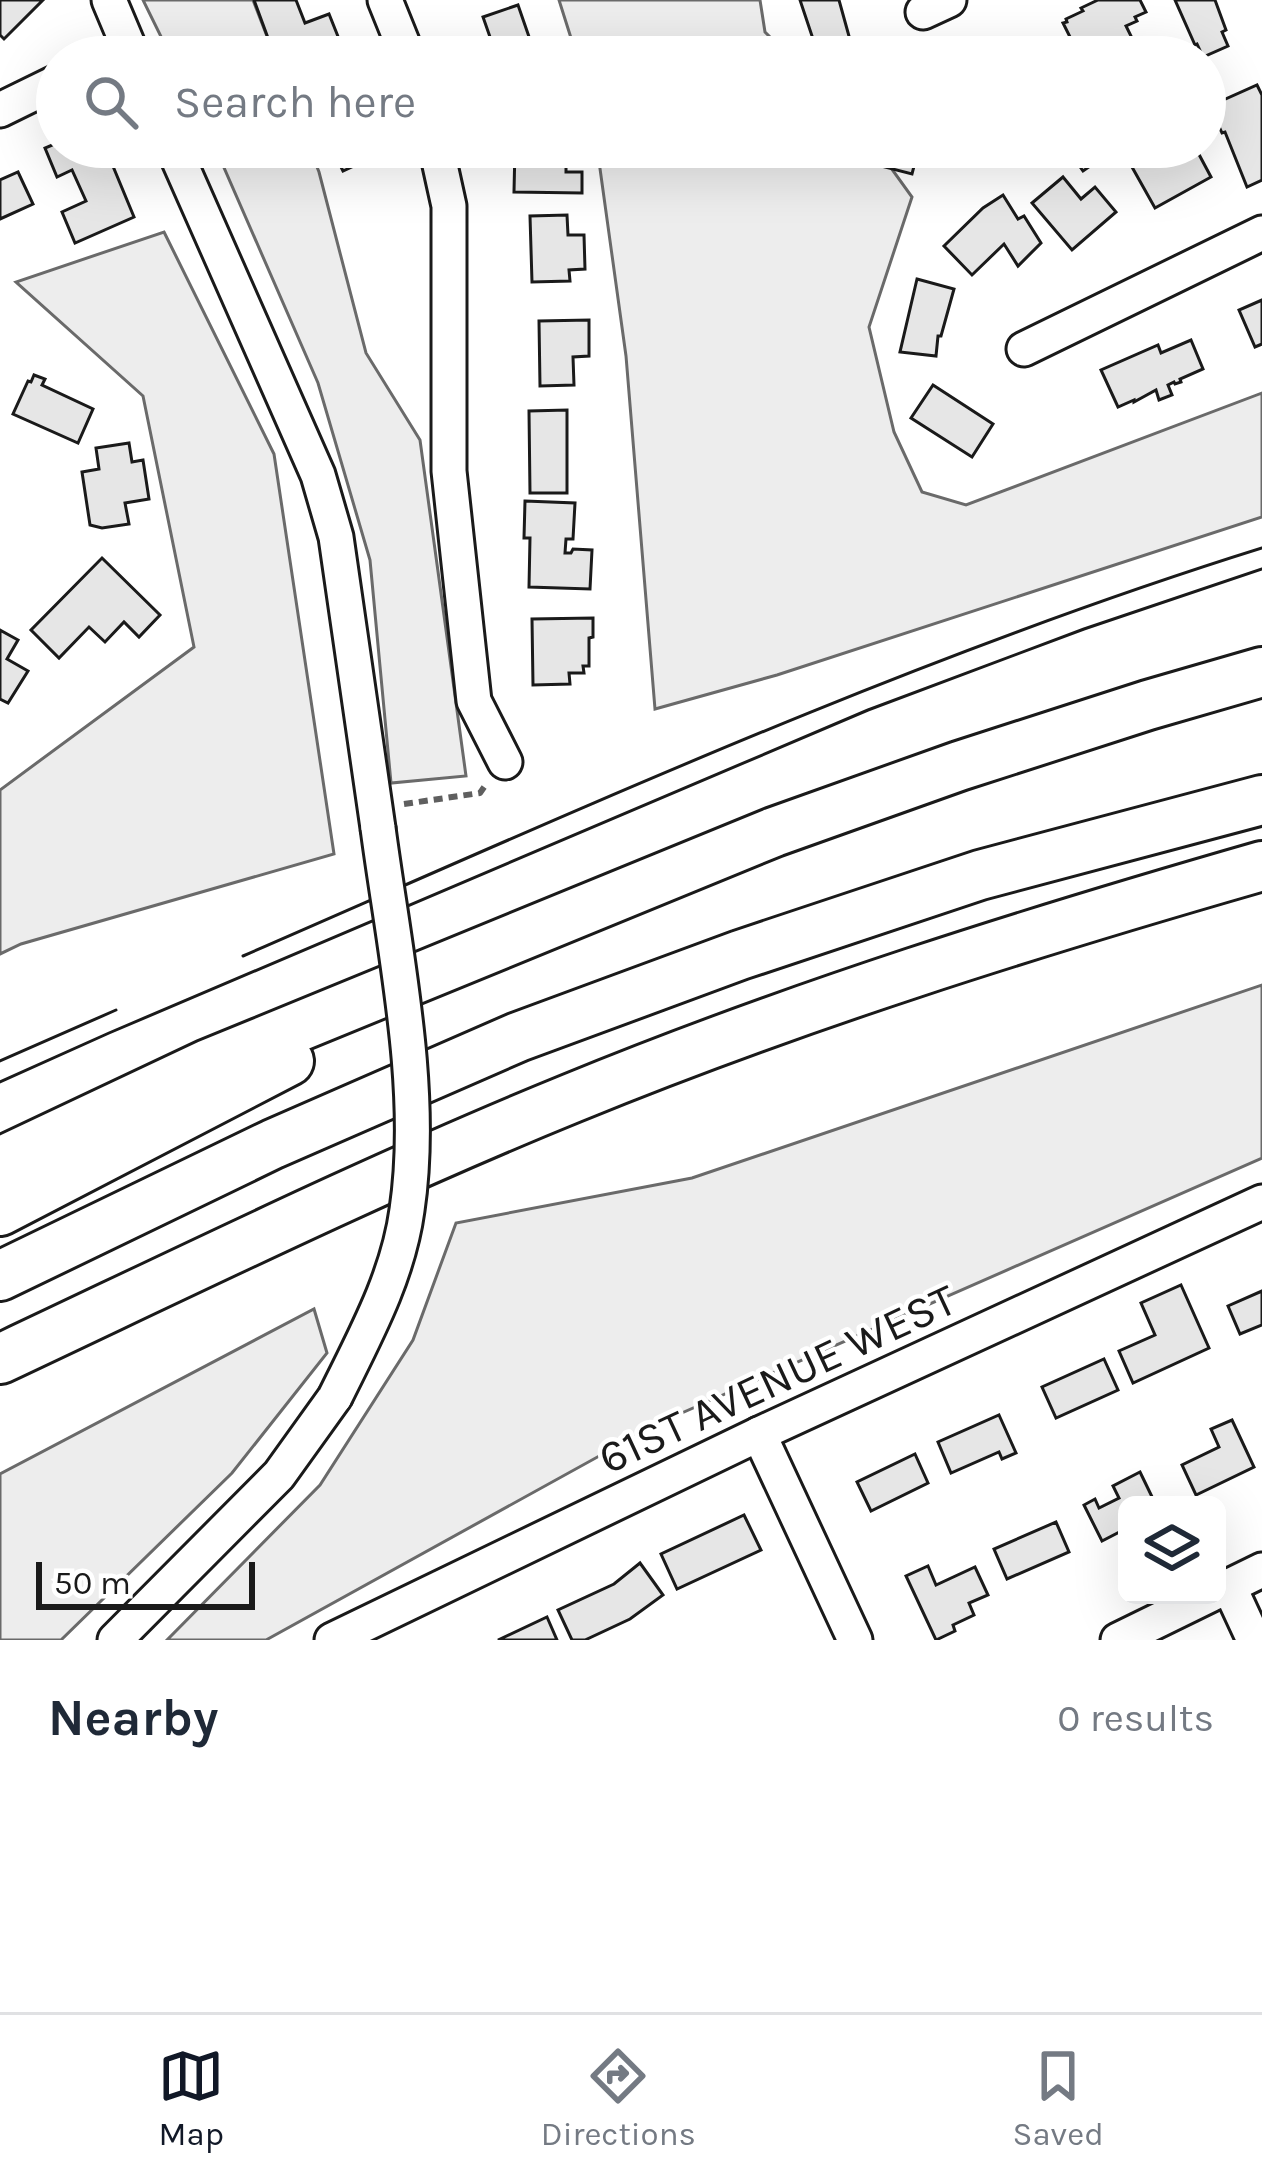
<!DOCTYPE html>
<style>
body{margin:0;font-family:Karla,sans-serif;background:#f2f2f3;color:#1f2937}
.controls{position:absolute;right:36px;bottom:36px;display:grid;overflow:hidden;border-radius:18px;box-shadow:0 12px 48px #0002}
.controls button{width:108px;height:108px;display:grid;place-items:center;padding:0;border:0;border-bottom:3px solid #e0e1e3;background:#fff;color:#1f2937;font:60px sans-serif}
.scale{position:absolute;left:36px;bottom:30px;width:219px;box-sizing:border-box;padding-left:12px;border:6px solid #1a1a1a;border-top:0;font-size:33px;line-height:42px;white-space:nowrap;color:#1a1a1a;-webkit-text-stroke:9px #fff;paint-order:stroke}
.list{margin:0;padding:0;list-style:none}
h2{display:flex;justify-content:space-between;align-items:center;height:156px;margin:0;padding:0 48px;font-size:51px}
h2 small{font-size:39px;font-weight:400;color:#747a83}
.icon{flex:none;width:66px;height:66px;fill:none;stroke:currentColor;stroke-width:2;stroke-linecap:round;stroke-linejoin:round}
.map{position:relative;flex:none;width:1262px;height:1640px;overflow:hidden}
.search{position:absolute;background:#fff;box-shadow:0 12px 48px #0002;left:36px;right:36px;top:36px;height:132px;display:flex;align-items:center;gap:30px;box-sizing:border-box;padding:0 42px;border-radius:66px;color:#747a83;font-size:45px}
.sheet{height:372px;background:#fff}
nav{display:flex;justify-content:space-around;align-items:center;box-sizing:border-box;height:168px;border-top:3px solid #e0e1e3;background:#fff;font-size:33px;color:#747a83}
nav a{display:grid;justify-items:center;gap:6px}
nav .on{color:#111827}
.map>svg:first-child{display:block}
</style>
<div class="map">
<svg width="1262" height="1640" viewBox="0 0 1262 1640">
<rect width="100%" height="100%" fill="#fff"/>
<!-- built -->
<g fill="#ededed" stroke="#6a6a6a" stroke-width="3">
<path d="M143,0H253L275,57H171Z"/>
<path d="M559,0H760L765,32L790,57H577Z"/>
<path d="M215,147H309L319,172L366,353L420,440L466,776L391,783L370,560L318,383Z"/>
<path d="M597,147H876L912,197L869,327L894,432L922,492L966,505L1262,393V517L777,675L655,709L626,356Z"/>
<path d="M164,232L274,454L334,854L21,944L0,954V790L194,647L143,396L16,282Z"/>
<path d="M1262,985V1158L659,1423L266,1640H167L320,1485L413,1340L456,1223L692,1178Z"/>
<path d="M314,1309L327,1353L232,1473L61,1640H0V1474Z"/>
</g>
<!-- building -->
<g fill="#e6e6e6" stroke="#1a1a1a" stroke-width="3">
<path d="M0,0H43L4,39L0,35Z"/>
<path d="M254,0H296L305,23L329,14L341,44L309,55L307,48L275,57Z"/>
<path d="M800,0H839L852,47L819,57Z"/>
<path d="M1098,0H1140L1146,12L1135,17L1137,21L1126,26L1132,38L1113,48L1109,52L1112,57H1080L1063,23L1067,22L1066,19L1083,11L1081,8Z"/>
<path d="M1175,0H1215L1226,30L1222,32L1228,46L1203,57L1197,44L1195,45Z"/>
<path d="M518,5L536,57H497L483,17Z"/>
<path d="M1257,85L1262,95V180L1247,187L1225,132L1222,133L1210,106Z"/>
<path d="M57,143V147H105L134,217L75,243L62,212L86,201L72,170L57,177L45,148Z"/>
<path d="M317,147H369L373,157L343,171L337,159L325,165Z"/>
<path d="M515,147H566V172H582V193L514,192Z"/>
<path d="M877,147H919L912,174L873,164Z"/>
<path d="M1066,147H1094L1102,158L1083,171Z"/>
<path d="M1167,147H1172L1176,155L1195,147L1211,177L1155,208L1132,167Z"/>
<path d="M18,172L33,204L0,219V180Z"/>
<path d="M1063,177L1081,199L1095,187L1116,212L1072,250L1032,203Z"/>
<path d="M1003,195L1018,219L1024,216L1041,243L1018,266L1004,244L972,275L944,246L983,208Z"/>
<path d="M567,215L568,235H584L585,269L569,270L570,281L532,282L530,216Z"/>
<path d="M917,279L954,289L941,336H938L936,356L900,352Z"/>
<path d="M1262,300V344L1255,347L1239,310Z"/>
<path d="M589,320V356L573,357L574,385L540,386L539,321Z"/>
<path d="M1191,340L1203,369L1180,379L1181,382L1175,384L1174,382L1168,385L1172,395L1159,400L1156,390L1134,402V400L1118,407L1101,370L1158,345L1161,353Z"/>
<path d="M34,375L45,379L42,385L93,409L78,443L13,414L28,381L31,382Z"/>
<path d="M933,385L993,424L972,457L911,418Z"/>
<path d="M567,410V493H530L529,411Z"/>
<path d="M129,443L132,462L143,460L149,499L125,503L129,524L102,528L90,525L82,472L99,469L96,448Z"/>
<path d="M525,501L575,503L573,539H566L565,553H571L573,549L592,550L590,589L529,587L530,538H524Z"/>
<path d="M102,558L160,615L139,637L124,622L105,642L89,627L59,658L31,630Z"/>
<path d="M593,618V637L589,638V666H583L584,673H569L570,684L533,685L532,619Z"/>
<path d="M0,630L18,640L7,659L28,671L8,703L0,699Z"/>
<path d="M1181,1285L1209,1348L1133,1383L1119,1351L1155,1335L1141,1303Z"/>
<path d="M1262,1291V1325L1240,1334L1228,1306Z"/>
<path d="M1104,1359L1118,1390L1056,1418L1042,1387Z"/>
<path d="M999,1415L1016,1453L1002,1459L999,1452L951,1473L938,1442Z"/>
<path d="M1232,1420L1254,1467L1196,1495L1182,1465L1219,1447L1211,1429Z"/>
<path d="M915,1454L928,1483L871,1511L857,1482Z"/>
<path d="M1140,1472L1156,1505H1127V1528L1102,1541L1084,1505L1095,1499L1099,1508L1119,1498L1113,1486Z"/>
<path d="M744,1515L761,1550L677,1589L661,1554Z"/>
<path d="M1056,1522L1069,1552L1007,1579L994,1549Z"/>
<path d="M640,1563L663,1595L630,1619L585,1640H572L558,1610L614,1584Z"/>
<path d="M928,1566L936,1585L975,1567L988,1595L969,1603L974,1615L953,1625L955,1631L936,1640L906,1576Z"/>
<path d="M547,1617L557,1640H498Z"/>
</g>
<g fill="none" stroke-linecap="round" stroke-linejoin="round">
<defs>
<g id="minor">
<path d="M109,0L133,57"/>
<path d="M385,0L408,57"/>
<path d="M923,12L949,0"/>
<path d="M0,110L57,82"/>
<path d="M173,147L318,475L336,537L378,828"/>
<path d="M436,147L449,206V471L474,701L505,762"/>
<path d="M1024,349L1262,233"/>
<path d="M759,1434L855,1640"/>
<path d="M1229,1586L1254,1640"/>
<path d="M1217,1592L1262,1570"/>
<path d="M115,1640L279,1475L335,1397"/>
<path d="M332,1640L759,1434L1262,1202"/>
<path d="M1118,1640L1210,1595"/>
</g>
<g id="highway">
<path d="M0,1162L208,1064L774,832L959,766L1148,705L1262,672"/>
<path d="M0,1211L289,1061"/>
<path d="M0,1276L273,1144L518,1037L740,955L980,875L1262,800"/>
<path d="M0,1359C189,1270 378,1177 572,1098C796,1006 1029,933 1262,866"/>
</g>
</defs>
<!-- minor casing -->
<use href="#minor" stroke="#1a1a1a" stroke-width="39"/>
<!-- highway casing -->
<use href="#highway" stroke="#1a1a1a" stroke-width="54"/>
<!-- path -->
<path stroke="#5f5f5f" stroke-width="6" stroke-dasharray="9 6" stroke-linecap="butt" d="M404,804L480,793L487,783"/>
<!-- minor -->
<use href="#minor" stroke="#fff" stroke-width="33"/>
<!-- highway -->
<use href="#highway" stroke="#fff" stroke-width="48"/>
<!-- tram -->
<g stroke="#1a1a1a" stroke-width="3">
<path d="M243,956C578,810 913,657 1262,548"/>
<path d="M0,1061L116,1010"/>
<path d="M0,1082L109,1033L868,710L1084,629L1262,569"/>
</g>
<defs>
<path id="minor-bridge" d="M335,1397C364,1338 398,1277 407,1210C425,1090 394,949 378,828"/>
</defs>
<!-- minor-bridge casing -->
<use href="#minor-bridge" stroke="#1a1a1a" stroke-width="39" stroke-linecap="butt"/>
<!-- minor-bridge -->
<use href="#minor-bridge" stroke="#fff" stroke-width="33"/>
</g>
<g text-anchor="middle" stroke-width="9" stroke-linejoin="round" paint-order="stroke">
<!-- street labels -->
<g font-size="45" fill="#1a1a1a" stroke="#fff">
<text transform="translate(777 1378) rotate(-25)" y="16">61ST AVENUE WEST</text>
</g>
</g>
</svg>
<div class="controls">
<button><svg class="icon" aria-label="layers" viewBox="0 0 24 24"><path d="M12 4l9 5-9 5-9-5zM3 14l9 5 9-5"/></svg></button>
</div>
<div class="scale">50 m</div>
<div class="search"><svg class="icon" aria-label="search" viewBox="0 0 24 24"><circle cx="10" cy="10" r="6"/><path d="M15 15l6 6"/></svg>Search here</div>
</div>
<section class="sheet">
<h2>Nearby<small>0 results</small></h2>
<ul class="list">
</ul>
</section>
<nav>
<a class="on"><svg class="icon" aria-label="map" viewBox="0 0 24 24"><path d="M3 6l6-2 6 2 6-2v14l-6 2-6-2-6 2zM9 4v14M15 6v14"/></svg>Map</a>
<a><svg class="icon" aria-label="directions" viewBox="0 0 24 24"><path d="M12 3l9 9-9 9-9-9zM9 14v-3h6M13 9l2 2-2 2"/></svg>Directions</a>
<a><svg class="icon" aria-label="saved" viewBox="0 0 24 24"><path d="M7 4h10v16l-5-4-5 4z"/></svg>Saved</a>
</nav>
